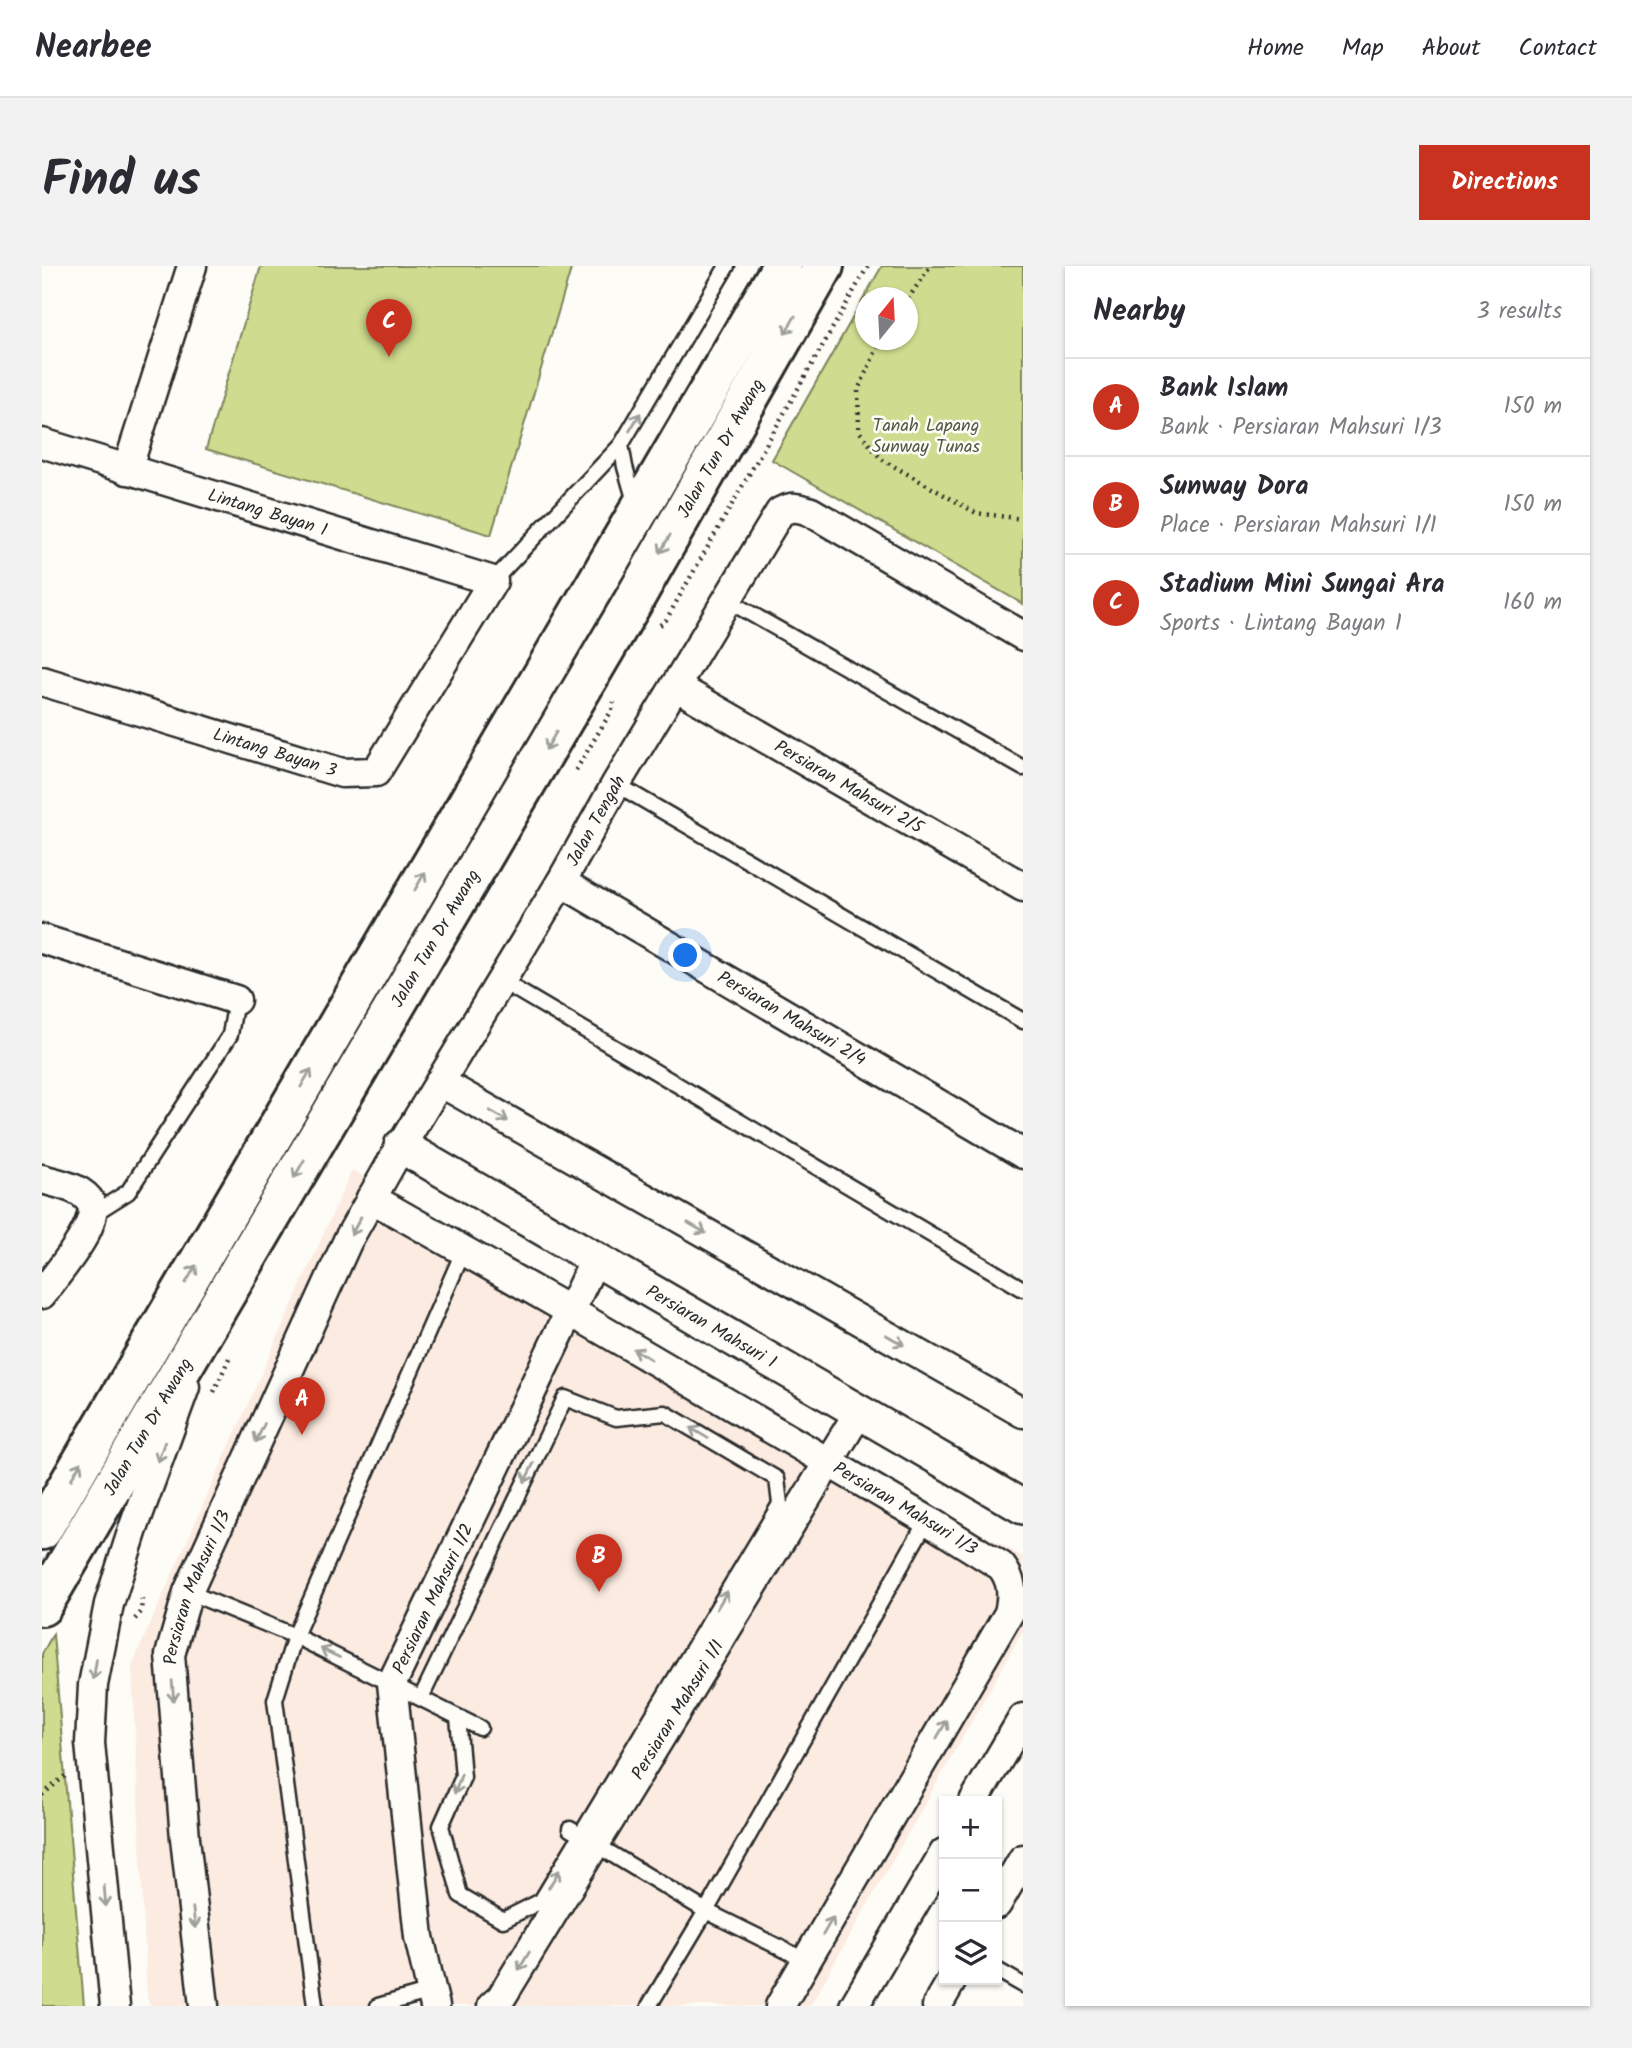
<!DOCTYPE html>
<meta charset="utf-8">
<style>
body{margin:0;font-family:Kalam,sans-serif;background:#f2f2f3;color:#2b2b33}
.controls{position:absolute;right:21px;bottom:21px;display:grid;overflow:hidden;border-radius:0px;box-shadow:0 2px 5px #0004}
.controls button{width:63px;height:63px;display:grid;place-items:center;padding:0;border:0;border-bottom:2px solid #e1e1e2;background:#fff;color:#2b2b33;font:35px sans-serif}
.compass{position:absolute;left:813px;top:21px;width:63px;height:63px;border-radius:50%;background:#fff;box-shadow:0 2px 5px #0004;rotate:18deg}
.you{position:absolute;left:644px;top:690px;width:24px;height:24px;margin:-18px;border:5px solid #fff;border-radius:50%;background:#1a73e8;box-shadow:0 0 0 10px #1a73e833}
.badge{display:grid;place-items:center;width:46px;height:46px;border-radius:50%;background:#c8321e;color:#fff;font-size:23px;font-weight:700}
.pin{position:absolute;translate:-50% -58px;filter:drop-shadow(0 2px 4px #0008)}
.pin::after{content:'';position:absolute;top:37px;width:24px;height:21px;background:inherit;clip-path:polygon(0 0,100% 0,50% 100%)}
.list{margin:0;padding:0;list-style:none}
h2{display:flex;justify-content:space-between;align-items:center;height:91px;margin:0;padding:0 28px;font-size:30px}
h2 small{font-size:23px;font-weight:400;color:#7c7c81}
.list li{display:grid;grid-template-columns:46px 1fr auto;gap:21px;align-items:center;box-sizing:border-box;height:98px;padding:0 28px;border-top:2px solid #e1e1e2}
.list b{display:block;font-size:26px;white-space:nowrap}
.list p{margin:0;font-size:23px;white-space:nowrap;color:#7c7c81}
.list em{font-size:23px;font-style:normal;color:#7c7c81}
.icon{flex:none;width:38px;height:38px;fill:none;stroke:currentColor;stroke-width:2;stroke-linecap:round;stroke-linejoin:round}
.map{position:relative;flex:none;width:981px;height:1740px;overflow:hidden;border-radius:0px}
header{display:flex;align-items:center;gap:42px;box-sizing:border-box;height:98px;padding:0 35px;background:#fff;border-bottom:2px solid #e1e1e2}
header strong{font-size:33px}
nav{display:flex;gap:38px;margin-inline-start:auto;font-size:24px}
.intro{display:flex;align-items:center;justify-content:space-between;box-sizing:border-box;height:168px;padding:0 42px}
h1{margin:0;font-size:49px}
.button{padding:18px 32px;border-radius:0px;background:#c8321e;color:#fff;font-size:24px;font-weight:700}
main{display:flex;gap:42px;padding:0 42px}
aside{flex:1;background:#fff;border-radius:0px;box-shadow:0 2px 5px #0004}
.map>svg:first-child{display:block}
</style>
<header>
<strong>Nearbee</strong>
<nav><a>Home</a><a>Map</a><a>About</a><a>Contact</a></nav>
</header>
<div class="intro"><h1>Find us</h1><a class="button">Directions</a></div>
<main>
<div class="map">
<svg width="981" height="1740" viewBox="0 0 981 1740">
<rect width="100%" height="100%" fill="#fdfcf7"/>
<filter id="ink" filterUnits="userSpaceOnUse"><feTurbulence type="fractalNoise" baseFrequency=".0143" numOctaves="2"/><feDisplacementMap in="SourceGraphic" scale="14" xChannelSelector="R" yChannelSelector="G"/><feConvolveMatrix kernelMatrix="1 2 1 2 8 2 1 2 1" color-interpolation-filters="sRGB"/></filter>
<g filter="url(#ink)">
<!-- built -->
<path fill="#fcebe0" d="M310,904L981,1291V1365L768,1740H108L105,1731L90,1399Z"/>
<!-- green -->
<g fill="#cfdb8e" stroke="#7d835c" stroke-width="2" fill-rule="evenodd">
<path d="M219,0H530L449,269L164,183Z"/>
<path d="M840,0H981V338L730,194ZM824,32H866V74H824Z"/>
<path d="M11,1368L42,1740H0V1388Z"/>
</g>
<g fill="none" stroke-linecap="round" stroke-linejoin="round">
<defs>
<g id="service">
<path d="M594,239L583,201L579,179L685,0"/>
<path d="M451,315L579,179"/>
<path d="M683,333L981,502"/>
<path d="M574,518L981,755"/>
<path d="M458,714L981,1023"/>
<path d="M51,948L86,926L188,769L194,734"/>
<path d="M146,1326L253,1370L438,1462"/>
<path d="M379,1432L523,1132L574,1152L623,1147L735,1213L738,1238L499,1635L461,1654L418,1629L399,1560L421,1511L416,1451"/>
<path d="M528,1563L664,1645L765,1695"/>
<path d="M955,1704L981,1719"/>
<path d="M273,1740L233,1434L253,1370L421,986"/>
<path d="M336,1740L389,1725"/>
<path d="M607,1740L664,1645L885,1254"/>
</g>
<g id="minor">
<path id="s1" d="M0,177L451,315L334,506L300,507L0,415"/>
<path d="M85,204L150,0"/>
<path id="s2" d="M633,420L981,621"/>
<path id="s3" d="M519,616L981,888"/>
<path d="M0,673L194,734"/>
<path d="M398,816L981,1147"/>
<path d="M0,913C16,918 40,921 49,937C59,958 12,1011 0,1028"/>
<path id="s4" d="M329,932L528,1045L885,1254L959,1300C971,1315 971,1329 967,1347L738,1740"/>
<path d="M932,1535L981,1452"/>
<path d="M955,1638L981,1593"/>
<path d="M73,1740L48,1477L51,1419L67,1338L91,1263L143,1121"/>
<path id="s5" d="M162,1740L143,1572L128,1389L146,1326L306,974L359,880L519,616L574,518L738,246C750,240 756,241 769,246L981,370"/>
<path id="s6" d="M393,1740L377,1671L350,1417L553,993"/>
<path id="s7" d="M450,1740L459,1732L817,1146"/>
<path d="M812,1740L902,1587"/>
<path d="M895,1740L910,1714"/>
</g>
<g id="tertiary">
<path id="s8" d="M359,880L981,1241"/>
</g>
<g id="primary">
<path d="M0,1264L740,0"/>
<path id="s9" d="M0,1340L589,339L782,0"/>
</g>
</defs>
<!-- service casing -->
<use href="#service" stroke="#2b2b2b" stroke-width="19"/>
<!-- minor casing -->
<use href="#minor" stroke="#2b2b2b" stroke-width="33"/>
<!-- tertiary casing -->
<use href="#tertiary" stroke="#2b2b2b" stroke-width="38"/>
<!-- primary casing -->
<use href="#primary" stroke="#2b2b2b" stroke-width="44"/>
<!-- path -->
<g stroke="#2b2b2b" stroke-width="4.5" stroke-dasharray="2 5" stroke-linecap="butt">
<path d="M866,33L888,0"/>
<path d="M839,74L816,124L817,165L839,193L934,247L981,253"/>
<path d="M618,359L624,354L826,0"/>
<path d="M534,504L570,444L572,436"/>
<path d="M172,1126L188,1090"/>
<path d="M93,1353L99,1346L100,1333"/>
<path d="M0,1529L24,1509"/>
</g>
<!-- service -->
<use href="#service" stroke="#fdfcf7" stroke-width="14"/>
<!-- minor -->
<use href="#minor" stroke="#fdfcf7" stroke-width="28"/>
<!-- tertiary -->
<use href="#tertiary" stroke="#fdfcf7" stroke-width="33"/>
<!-- primary -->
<use href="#primary" stroke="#fdfcf7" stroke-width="38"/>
</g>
<!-- one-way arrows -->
<defs><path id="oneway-shaft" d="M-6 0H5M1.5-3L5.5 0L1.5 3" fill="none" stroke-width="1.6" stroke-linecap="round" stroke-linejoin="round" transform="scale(1.75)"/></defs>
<g stroke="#9e9e9b">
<use href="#oneway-shaft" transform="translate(748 59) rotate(120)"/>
<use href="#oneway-shaft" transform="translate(593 156) rotate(-59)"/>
<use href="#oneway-shaft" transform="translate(623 278) rotate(120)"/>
<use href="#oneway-shaft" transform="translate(509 475) rotate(120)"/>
<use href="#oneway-shaft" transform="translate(378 615) rotate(-60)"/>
<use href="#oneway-shaft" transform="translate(264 812) rotate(-60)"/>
<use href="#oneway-shaft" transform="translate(457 850) rotate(30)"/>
<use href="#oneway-shaft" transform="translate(257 903) rotate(120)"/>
<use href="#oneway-shaft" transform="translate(314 960) rotate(118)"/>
<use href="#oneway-shaft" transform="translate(655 962) rotate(30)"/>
<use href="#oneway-shaft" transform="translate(149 1008) rotate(-60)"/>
<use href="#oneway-shaft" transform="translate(853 1074) rotate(30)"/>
<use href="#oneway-shaft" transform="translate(600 1088) rotate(-149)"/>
<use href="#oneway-shaft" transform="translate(218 1167) rotate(115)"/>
<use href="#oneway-shaft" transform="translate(657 1167) rotate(-149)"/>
<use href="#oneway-shaft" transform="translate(119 1186) rotate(110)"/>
<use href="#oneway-shaft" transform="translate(34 1205) rotate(-60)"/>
<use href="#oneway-shaft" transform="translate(487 1207) rotate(116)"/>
<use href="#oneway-shaft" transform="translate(680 1334) rotate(-59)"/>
<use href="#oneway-shaft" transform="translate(288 1387) rotate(-154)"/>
<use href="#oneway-shaft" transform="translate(53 1403) rotate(99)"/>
<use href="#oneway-shaft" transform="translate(131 1425) rotate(85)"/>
<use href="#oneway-shaft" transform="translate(900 1463) rotate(-60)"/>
<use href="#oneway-shaft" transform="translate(416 1518) rotate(109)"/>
<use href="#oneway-shaft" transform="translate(512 1613) rotate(-59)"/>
<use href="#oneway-shaft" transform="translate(63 1630) rotate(85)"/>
<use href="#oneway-shaft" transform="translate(152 1652) rotate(83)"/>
<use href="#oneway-shaft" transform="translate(786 1660) rotate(-60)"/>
<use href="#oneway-shaft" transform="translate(482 1695) rotate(121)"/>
</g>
</g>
<g text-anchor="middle" stroke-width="5" stroke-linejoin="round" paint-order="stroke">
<!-- park labels -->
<g font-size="18" fill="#545744" stroke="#fdfcf7">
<text x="884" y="165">Tanah Lapang<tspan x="884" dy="21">Sunway Tunas</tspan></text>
</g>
<!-- street labels -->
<g font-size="18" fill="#2b2b2b" stroke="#fdfcf7">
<text dy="6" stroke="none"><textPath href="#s9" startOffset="1342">Jalan Tun Dr Awang</textPath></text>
<text dy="6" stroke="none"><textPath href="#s1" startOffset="236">Lintang Bayan 1</textPath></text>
<text transform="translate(233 486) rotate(17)" y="6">Lintang Bayan 3</text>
<text dy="6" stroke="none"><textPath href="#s2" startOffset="201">Persiaran Mahsuri 2/5</textPath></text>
<text dy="6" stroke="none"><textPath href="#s5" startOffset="1292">Jalan Tengah</textPath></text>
<text dy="6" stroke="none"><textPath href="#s9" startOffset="775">Jalan Tun Dr Awang</textPath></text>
<text dy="6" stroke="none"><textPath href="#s3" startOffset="268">Persiaran Mahsuri 2/4</textPath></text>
<text dy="6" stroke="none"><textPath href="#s8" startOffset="359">Persiaran Mahsuri 1</textPath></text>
<text dy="6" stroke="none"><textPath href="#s9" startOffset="208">Jalan Tun Dr Awang</textPath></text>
<text dy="6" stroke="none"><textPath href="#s4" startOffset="618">Persiaran Mahsuri 1/3</textPath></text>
<text dy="6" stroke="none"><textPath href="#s5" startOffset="425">Persiaran Mahsuri 1/3</textPath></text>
<text dy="6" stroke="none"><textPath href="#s6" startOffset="420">Persiaran Mahsuri 1/2</textPath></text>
<text dy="6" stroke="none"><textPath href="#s7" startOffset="350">Persiaran Mahsuri 1/1</textPath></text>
</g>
</g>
</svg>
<div class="controls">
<button>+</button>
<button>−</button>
<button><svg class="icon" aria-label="layers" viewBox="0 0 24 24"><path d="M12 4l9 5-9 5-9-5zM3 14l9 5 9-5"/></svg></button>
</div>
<svg class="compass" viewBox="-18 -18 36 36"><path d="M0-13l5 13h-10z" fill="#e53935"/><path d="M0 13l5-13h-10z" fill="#7c7c81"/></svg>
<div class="you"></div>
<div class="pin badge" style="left:260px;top:1169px">A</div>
<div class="pin badge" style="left:557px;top:1326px">B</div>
<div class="pin badge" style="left:347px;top:91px">C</div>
</div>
<aside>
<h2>Nearby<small>3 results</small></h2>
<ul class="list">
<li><span class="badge">A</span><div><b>Bank Islam</b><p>Bank · Persiaran Mahsuri 1/3</p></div><em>150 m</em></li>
<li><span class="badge">B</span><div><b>Sunway Dora</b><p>Place · Persiaran Mahsuri 1/1</p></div><em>150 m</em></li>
<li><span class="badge">C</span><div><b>Stadium Mini Sungai Ara</b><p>Sports · Lintang Bayan 1</p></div><em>160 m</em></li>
</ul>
</aside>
</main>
